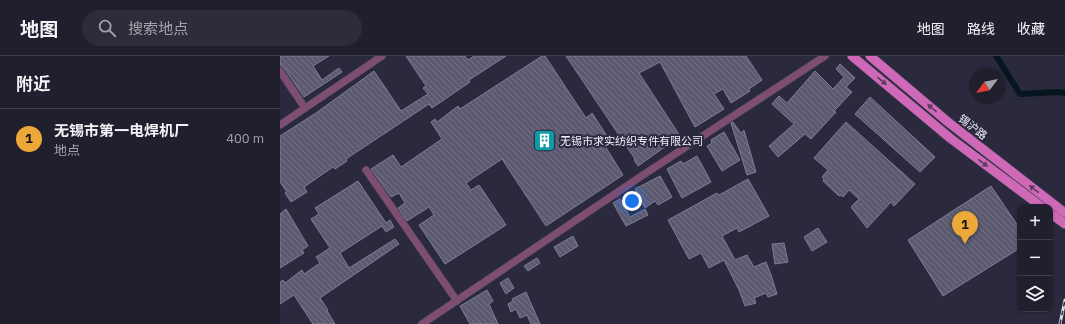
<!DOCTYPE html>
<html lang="zh">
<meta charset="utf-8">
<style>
body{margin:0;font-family:"IBM Plex Sans","Noto Sans SC",sans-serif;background:#2d2c3a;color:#f1f3f6}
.controls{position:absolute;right:12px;bottom:12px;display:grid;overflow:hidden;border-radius:8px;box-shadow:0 1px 3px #0004}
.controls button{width:36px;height:36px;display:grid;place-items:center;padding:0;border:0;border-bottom:1px solid #3d3d4a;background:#201f2e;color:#f1f3f6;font:20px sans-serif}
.compass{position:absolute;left:689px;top:12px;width:36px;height:36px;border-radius:50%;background:#201f2e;box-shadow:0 1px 3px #0004;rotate:238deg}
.you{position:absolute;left:352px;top:145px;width:14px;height:14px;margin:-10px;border:3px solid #fff;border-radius:50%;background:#1a73e8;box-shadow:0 0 0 6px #1a73e833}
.badge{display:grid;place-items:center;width:26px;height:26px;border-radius:50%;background:#eca93a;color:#111;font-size:13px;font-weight:700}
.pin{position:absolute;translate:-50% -33px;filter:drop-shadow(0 1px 2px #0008)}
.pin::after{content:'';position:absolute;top:21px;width:14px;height:12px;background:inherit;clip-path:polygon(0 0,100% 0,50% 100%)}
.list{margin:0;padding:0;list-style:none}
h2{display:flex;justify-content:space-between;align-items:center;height:52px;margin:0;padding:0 16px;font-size:17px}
h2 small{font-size:13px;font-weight:400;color:#a2a2aa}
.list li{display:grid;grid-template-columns:26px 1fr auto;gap:12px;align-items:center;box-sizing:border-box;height:60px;padding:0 16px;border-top:1px solid #3d3d4a}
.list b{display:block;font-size:15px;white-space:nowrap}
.list p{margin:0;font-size:13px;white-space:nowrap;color:#a2a2aa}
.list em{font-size:13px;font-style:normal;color:#a2a2aa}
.icon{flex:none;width:22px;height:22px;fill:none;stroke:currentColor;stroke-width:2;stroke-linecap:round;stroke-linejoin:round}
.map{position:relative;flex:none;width:785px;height:268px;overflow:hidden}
header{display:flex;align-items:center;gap:24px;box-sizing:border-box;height:56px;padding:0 20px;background:#201f2e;border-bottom:1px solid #3d3d4a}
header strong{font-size:19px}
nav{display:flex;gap:22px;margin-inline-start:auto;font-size:14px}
.search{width:280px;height:36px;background:#2d2c3a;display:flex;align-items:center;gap:10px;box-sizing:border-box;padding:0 14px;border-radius:22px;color:#a2a2aa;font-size:15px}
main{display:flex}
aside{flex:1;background:#201f2e}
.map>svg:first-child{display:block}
</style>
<header>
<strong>地图</strong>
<div class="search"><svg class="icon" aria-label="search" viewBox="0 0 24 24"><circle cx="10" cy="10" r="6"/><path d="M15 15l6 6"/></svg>搜索地点</div>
<nav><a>地图</a><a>路线</a><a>收藏</a></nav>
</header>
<main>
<aside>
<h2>附近<small></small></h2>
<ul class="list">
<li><span class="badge">1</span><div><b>无锡市第一电焊机厂</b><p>地点</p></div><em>400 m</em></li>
</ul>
</aside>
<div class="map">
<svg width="785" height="268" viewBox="0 0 785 268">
<defs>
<pattern id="building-back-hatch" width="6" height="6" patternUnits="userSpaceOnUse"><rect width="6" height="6" fill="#5b5a71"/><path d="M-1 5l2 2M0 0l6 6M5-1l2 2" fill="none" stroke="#737286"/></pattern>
</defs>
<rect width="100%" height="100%" fill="#2b293e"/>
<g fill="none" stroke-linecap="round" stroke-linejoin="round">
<!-- canal -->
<path stroke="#07161e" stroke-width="6" d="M716,0L740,38L778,36L785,37"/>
</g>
<!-- building -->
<g fill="url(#building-back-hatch)" stroke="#7f7d96">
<path d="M0,0H49L33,10L42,24L59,12L62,16L24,41L4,12L0,9Z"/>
<path d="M126,0H185L188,4L194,0H226L189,24L190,26L152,52L149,48L66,103L67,105L55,113L53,111L24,131L27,136L11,146L5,137L7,136L0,126V80L36,57L94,15L121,55L148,38L143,32L146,30Z"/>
<path d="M262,0H265L306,62L312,57L329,83L323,87L343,119L266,170L222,103L186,127L191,134L199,129L226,169L165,208L139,169L154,159L149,151L127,165L118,152L125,147L119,137L111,141L91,113L113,99L121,111L162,83L151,66L155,63L157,66L178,50L180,53Z"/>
<path d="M286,0H466L482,24L469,33L470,35L451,47L443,33L434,38L444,53L415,71L380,6L359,17L400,80L358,110L354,104L355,103Z"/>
<path d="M560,8L575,22L566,31L572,36L554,55L556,56L531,83L525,78L498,101L489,90L514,68L492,48L499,40L507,47L535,15L553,33L564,21L556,13Z"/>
<path d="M590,41L655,101L640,116L575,58Z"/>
<path d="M453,66L461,77L464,74L476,116L467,119L451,67Z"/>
<path d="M566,66L635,128L614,150L611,146L587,172L571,151L579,143L569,134L563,141L561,139L559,140L543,125L544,123L542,121L548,114L534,102Z"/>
<path d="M444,76L460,104L442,115L427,90L432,87L431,84Z"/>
<path d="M417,100L431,126L402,142L387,113L401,105L403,108Z"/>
<path d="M380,120L392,141L378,149L375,145L365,152L355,133Z"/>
<path d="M468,123L489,160L459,176L457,172L442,180L455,204L467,199L474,211L486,206L491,219L497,238L488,241L486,237L474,242L476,247L465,250L459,234L444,204L429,212L421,197L409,203L388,164L437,137L439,139Z"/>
<path d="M78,125L106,167L110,164L114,171L106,176L102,170L60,197L69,212L115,183L119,188L40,242L48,254L47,255L55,268H33L14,239L0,248V226L3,224L5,227L22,214L24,218L40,207L36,201L50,192L31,163L39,158L35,152Z"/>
<path d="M711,130L740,173V192L663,240L628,184Z"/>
<path d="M340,143L350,161L365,153L368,159L346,170L333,147Z"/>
<path d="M6,153L28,190L22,194L24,197L0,212V158Z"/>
<path d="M538,172L547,186L532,195L524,181Z"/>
<path d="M293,180L298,190L280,201L274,191Z"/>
<path d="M504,187L508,206L495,208L492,188Z"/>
<path d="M257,202L260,207L248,215L244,210Z"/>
<path d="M228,222L234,232L226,238L220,227Z"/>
<path d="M207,234L213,245L209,248L218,268H190L180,250Z"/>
<path d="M246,236L260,268H251L247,259L240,262L236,253L231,256L228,248L233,245L232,243Z"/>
</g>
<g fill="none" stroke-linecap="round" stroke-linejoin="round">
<defs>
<g id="minor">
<path d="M0,15L25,52"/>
<path d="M0,69L102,0"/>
<path d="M86,114L177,245"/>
<path d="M142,268L363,119L545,0"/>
</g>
<g id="major">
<path d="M572,0L670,82L762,151"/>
<path d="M590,0L668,66L785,157"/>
<path d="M770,157L785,168"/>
</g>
</defs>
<!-- minor casing -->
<use href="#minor" stroke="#474559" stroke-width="8"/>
<!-- major casing -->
<use href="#major" stroke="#474559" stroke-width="10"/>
<!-- minor -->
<use href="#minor" stroke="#7e4d72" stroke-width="7"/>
<!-- major -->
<use href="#major" stroke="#ce68b7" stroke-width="9"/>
<defs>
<path id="rail" d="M780,268L785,244"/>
</defs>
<!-- rail casing -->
<use href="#rail" stroke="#dcdbe9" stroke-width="3"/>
<!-- rail -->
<use href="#rail" stroke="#2b293e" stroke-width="1.5" stroke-dasharray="4.5" stroke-linecap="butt"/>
</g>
<!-- one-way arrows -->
<defs><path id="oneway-solid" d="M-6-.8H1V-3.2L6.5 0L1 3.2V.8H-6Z"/></defs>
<g fill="#5c3c62">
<use href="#oneway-solid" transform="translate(602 25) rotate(40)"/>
<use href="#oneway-solid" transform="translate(652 52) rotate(-140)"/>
<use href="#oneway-solid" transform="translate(703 107) rotate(37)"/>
<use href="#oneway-solid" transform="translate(754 133) rotate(-142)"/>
</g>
<!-- icons -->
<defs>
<symbol id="building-square" viewBox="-11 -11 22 22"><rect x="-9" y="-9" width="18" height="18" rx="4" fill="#0f9aa8" stroke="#2b293e"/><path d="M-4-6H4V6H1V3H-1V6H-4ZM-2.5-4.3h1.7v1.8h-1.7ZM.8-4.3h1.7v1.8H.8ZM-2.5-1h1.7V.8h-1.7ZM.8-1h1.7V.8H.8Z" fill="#fff"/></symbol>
</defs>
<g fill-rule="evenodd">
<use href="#building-square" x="252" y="72" width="25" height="25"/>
</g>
<g text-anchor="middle" stroke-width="4" stroke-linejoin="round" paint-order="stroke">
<!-- street labels -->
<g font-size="11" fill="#f2f1ff" stroke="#2b293e">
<text transform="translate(693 71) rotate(38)" y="4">锡沪路</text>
</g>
<!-- poi labels -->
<g font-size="11" fill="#f2f1ff" stroke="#2b293e" text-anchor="start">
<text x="280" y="89">无锡市求实纺织专件有限公司</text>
</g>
</g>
</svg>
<div class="controls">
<button>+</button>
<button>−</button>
<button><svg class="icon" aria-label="layers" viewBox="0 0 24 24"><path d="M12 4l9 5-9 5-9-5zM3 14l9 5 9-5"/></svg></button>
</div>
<svg class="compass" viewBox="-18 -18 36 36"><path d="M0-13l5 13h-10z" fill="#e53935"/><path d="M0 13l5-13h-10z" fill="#a2a2aa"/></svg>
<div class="you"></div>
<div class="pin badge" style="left:685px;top:188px">1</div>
</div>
</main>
